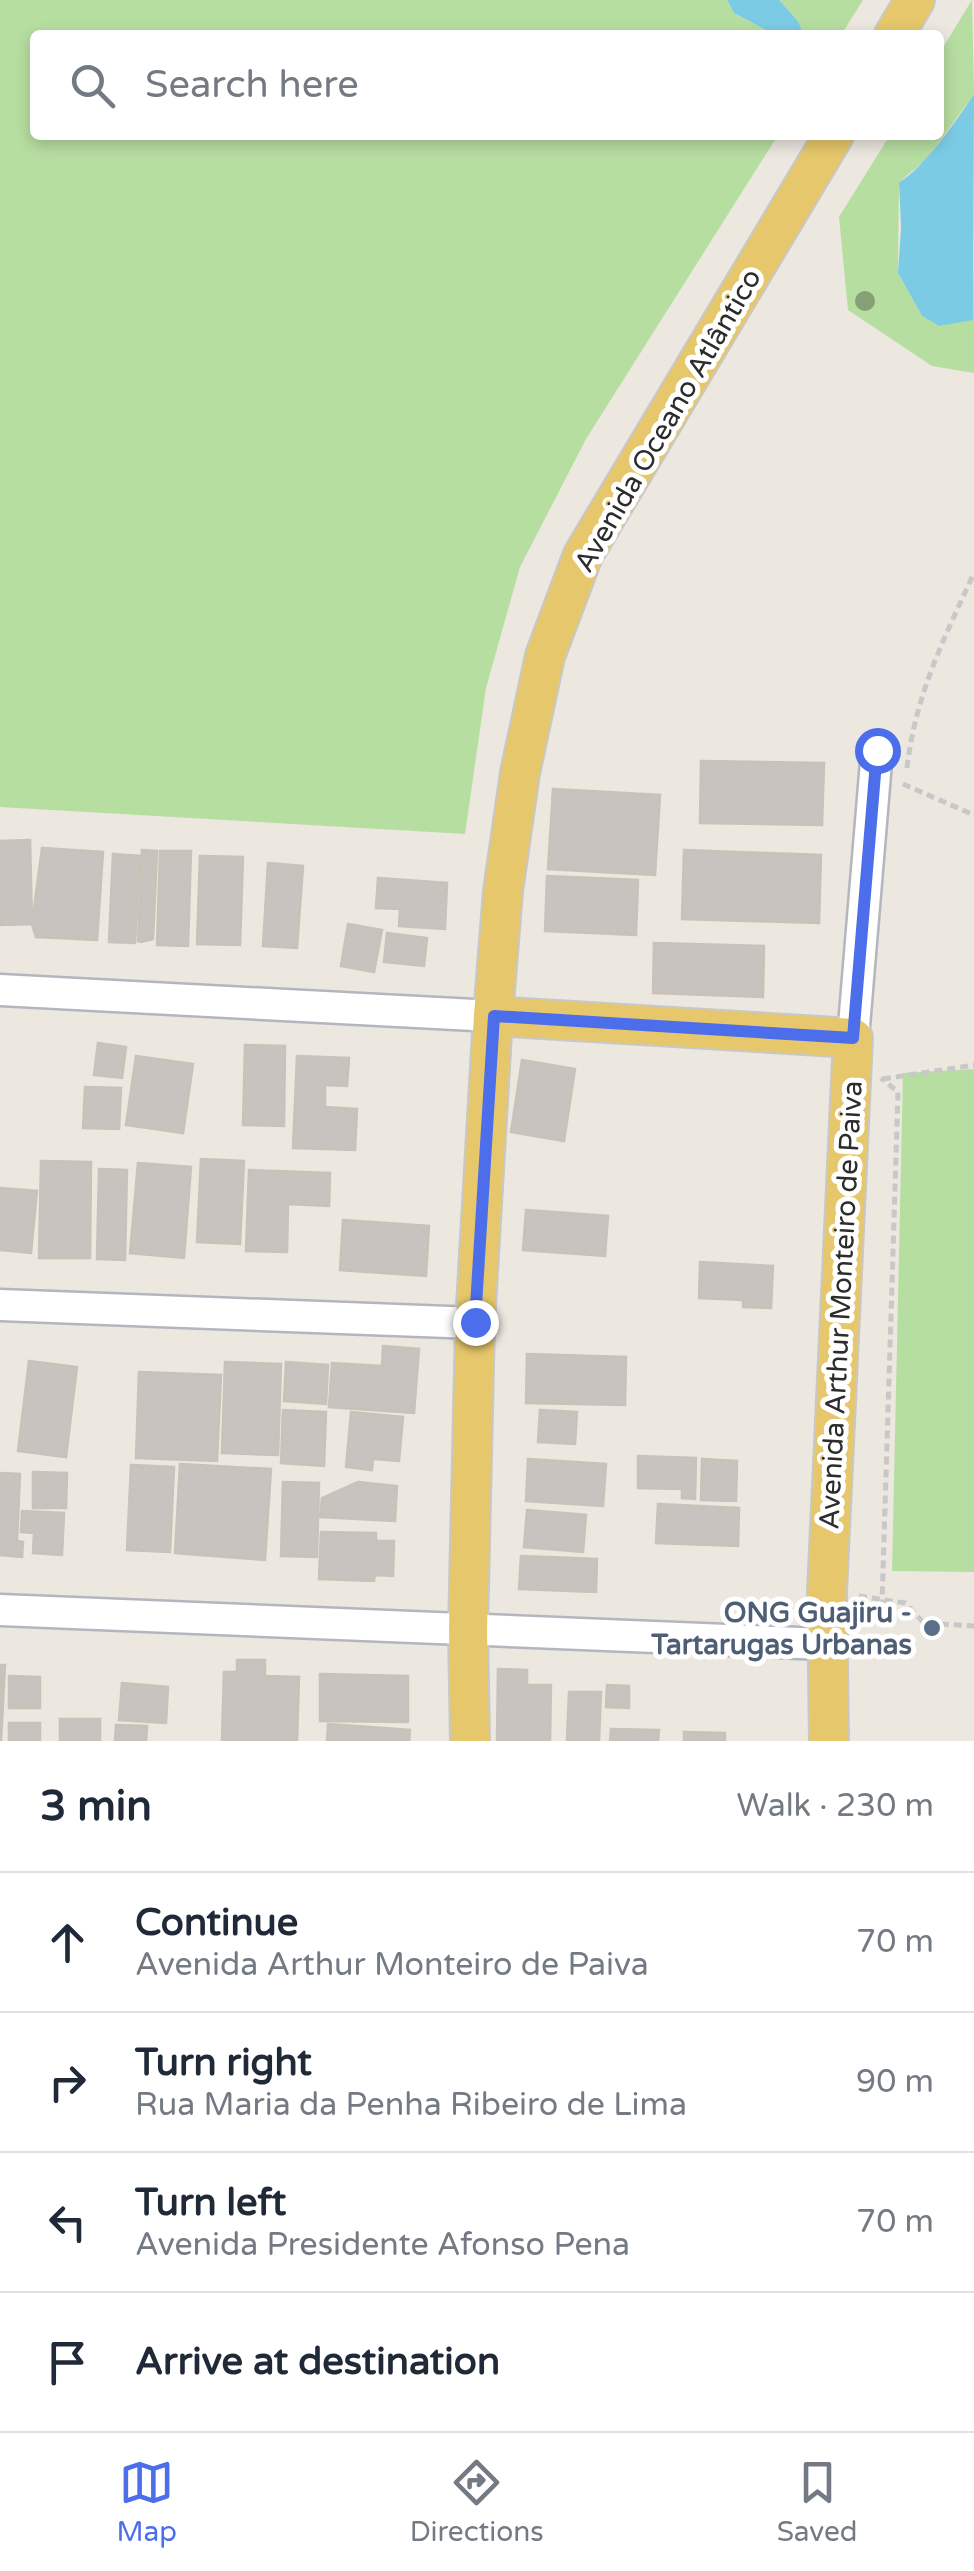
<!DOCTYPE html>
<meta charset="utf-8">
<style>
body{margin:0;font-family:"Varela Round",sans-serif;background:#f2f2f3;color:#1f2937}
.stop{position:absolute;width:30px;height:30px;margin:-22px;border:8px solid #4d6eeb;border-radius:50%;background:#fff}
.stop.end{background:#4d6eeb;border-color:#fff;box-shadow:0 2px 10px #0008}
.list{margin:0;padding:0;list-style:none}
h2{display:flex;justify-content:space-between;align-items:center;height:130px;margin:0;padding:0 40px;font-size:42px}
h2 small{font-size:32px;font-weight:400;color:#747a83}
.list li{display:grid;grid-template-columns:65px 1fr auto;gap:30px;align-items:center;box-sizing:border-box;height:140px;padding:0 40px;border-top:2px solid #e0e1e3}
.list b{display:block;font-size:38px;white-space:nowrap}
.list p{margin:0;font-size:32px;white-space:nowrap;color:#747a83}
.list em{font-size:32px;font-style:normal;color:#747a83}
.icon{flex:none;width:55px;height:55px;fill:none;stroke:currentColor;stroke-width:2;stroke-linecap:round;stroke-linejoin:round}
.map{position:relative;flex:none;width:974px;height:1741px;overflow:hidden}
.search{position:absolute;background:#fff;box-shadow:0 5px 15px #0003;left:30px;right:30px;top:30px;height:110px;display:flex;align-items:center;gap:25px;box-sizing:border-box;padding:0 35px;border-radius:10px;color:#747a83;font-size:38px}
.sheet{height:690px;background:#fff}
nav{display:flex;justify-content:space-around;align-items:center;box-sizing:border-box;height:140px;border-top:2px solid #e0e1e3;background:#fff;font-size:28px;color:#747a83}
nav a{display:grid;justify-items:center;gap:5px}
nav .on{color:#4d6eeb}
.map>svg:first-child{display:block}
</style>
<div class="map">
<svg width="974" height="1741" viewBox="0 0 974 1741">
<rect width="100%" height="100%" fill="#ece7df"/>
<!-- green -->
<g fill="#b7dea1">
<path d="M0,0H727L734,13L775,35H35V135H778L586,439L520,567L486,688L465,834L0,807Z"/>
<path d="M779,0H863L841,35H804L798,21Z"/>
<path d="M972,0L974,94L927,159L899,182L898,273L922,316L939,326L973,319L974,251V373L932,366L848,310L839,217L890,135H939V54Z"/>
<path d="M974,1069V1572L892,1571L903,1073Z"/>
</g>
<!-- water -->
<g fill="#7ccbe5">
<path d="M727,0H779L798,21L804,35H775L734,13Z"/>
<path d="M974,94L973,320L939,326L922,316L898,273L901,227L899,182C923,170 958,118 974,94Z"/>
</g>
<!-- building -->
<g fill="#c8c3bf" stroke="#c8c2b9" stroke-width="2.5">
<path d="M701,761L824,763L822,825L700,823Z"/>
<path d="M553,789L660,795L655,875L548,869Z"/>
<path d="M30,840L32,924L1,925L0,841Z"/>
<path d="M42,848L103,852L97,940L36,937L32,924Z"/>
<path d="M142,850L157,851L153,939L141,942L138,941Z"/>
<path d="M684,850L821,855L819,923L682,919Z"/>
<path d="M160,851H191L188,946L157,945Z"/>
<path d="M113,854L140,856L135,943L109,942Z"/>
<path d="M200,856L243,857L240,945L197,944Z"/>
<path d="M268,863L303,866L297,948L263,946Z"/>
<path d="M547,876L638,880L636,935L545,931Z"/>
<path d="M378,878L447,883L445,929L399,926L400,909L376,908Z"/>
<path d="M348,924L382,930L374,972L341,966Z"/>
<path d="M387,933L427,938L424,966L384,962Z"/>
<path d="M654,943L764,946L763,997L653,993Z"/>
<path d="M98,1043L126,1047L122,1078L94,1075Z"/>
<path d="M245,1045L285,1046L284,1126L243,1125Z"/>
<path d="M136,1056L193,1064L183,1133L126,1125Z"/>
<path d="M297,1056L349,1058L347,1086L325,1085V1107L357,1109L355,1150L293,1148Z"/>
<path d="M522,1060L575,1069L564,1141L511,1132Z"/>
<path d="M85,1087L121,1088L119,1129L83,1128Z"/>
<path d="M201,1159L244,1161L240,1244L197,1242Z"/>
<path d="M41,1161L91,1162L90,1258H39Z"/>
<path d="M138,1163L191,1167L184,1258L130,1253Z"/>
<path d="M99,1169L127,1170L125,1260L97,1259Z"/>
<path d="M249,1170L330,1173L329,1206L288,1204L287,1252L246,1251Z"/>
<path d="M0,1188L37,1191L31,1253L0,1250Z"/>
<path d="M526,1210L608,1216L605,1256L523,1250Z"/>
<path d="M343,1220L429,1226L426,1276L340,1270Z"/>
<path d="M700,1262L773,1266L771,1308L743,1307V1300L699,1298Z"/>
<path d="M383,1346L419,1349L414,1413L329,1407L332,1363L382,1366Z"/>
<path d="M527,1354L626,1357L625,1405L526,1403Z"/>
<path d="M29,1361L77,1367L66,1457L18,1451Z"/>
<path d="M225,1362L281,1364L278,1455L222,1453Z"/>
<path d="M286,1362L328,1365L326,1404L284,1401Z"/>
<path d="M139,1372L221,1375L217,1461L136,1458Z"/>
<path d="M283,1410L326,1412L324,1466L281,1463Z"/>
<path d="M540,1410L577,1412L575,1444L538,1442Z"/>
<path d="M351,1412L403,1417L399,1461L373,1459L372,1470L346,1467Z"/>
<path d="M638,1456L696,1458L695,1499L682,1498V1489L638,1488Z"/>
<path d="M528,1459L606,1464L603,1506L526,1501Z"/>
<path d="M702,1459L737,1461L736,1501L701,1500Z"/>
<path d="M180,1464L271,1469L265,1560L175,1553Z"/>
<path d="M131,1465L174,1467L170,1552L127,1550Z"/>
<path d="M33,1472L67,1473L66,1508H33Z"/>
<path d="M0,1473L20,1474L17,1541L23,1542L22,1557L0,1555Z"/>
<path d="M283,1482L319,1483L317,1557L281,1556Z"/>
<path d="M358,1482L397,1486L395,1521L320,1517L322,1498Z"/>
<path d="M658,1504L739,1508L738,1546L656,1543Z"/>
<path d="M527,1510L586,1515L583,1552L524,1547Z"/>
<path d="M22,1511L64,1513L62,1555L33,1553L34,1533L21,1532Z"/>
<path d="M321,1532L376,1533V1541H394L393,1576L375,1575L374,1581L319,1579Z"/>
<path d="M521,1556L597,1559L596,1592L519,1589Z"/>
<path d="M237,1660H265V1676L299,1677L297,1741H222L224,1672H237Z"/>
<path d="M0,1665H5L1,1741H0Z"/>
<path d="M498,1669L527,1670V1685H551L550,1741H497Z"/>
<path d="M320,1674L408,1676V1722L320,1721Z"/>
<path d="M9,1676L40,1677V1708H9Z"/>
<path d="M122,1683L168,1687L166,1723L119,1720Z"/>
<path d="M607,1685L629,1686V1708L606,1707Z"/>
<path d="M569,1692H601L599,1741H567Z"/>
<rect x="60" y="1719" width="40" height="22"/>
<rect x="9" y="1723" width="31" height="18"/>
<path d="M328,1724L410,1730L409,1741H327Z"/>
<path d="M116,1725L147,1726L146,1741H115Z"/>
<path d="M611,1729L659,1730L658,1741H610Z"/>
<path d="M684,1732L725,1733V1741H684Z"/>
</g>
<g fill="none" stroke-linecap="round" stroke-linejoin="round">
<defs>
<g id="minor">
<path d="M0,990L493,1016"/>
<path d="M853,1038L877,750"/>
<path d="M0,1305L475,1323"/>
<path d="M0,1610L825,1644"/>
</g>
<g id="major">
<path d="M894,35L915,0"/>
<path d="M493,1016L853,1038L827,1592L829,1741"/>
<path d="M470,1741L468,1630L475,1323L493,1016L503,891L520,773L545,656L583,555L834,135"/>
</g>
</defs>
<!-- minor casing -->
<use href="#minor" stroke="#b3b6be" stroke-width="35"/>
<!-- major casing -->
<use href="#major" stroke="#c8c8c8" stroke-width="42"/>
<!-- path -->
<g stroke="#c8c8c8" stroke-width="5" stroke-dasharray="8 5" stroke-linecap="butt">
<path d="M907,768C916,693 943,641 974,573"/>
<path d="M903,784L974,815"/>
<path d="M883,1079L974,1065"/>
<path d="M859,1596L905,1603L924,1623L974,1626"/>
<path d="M860,1624L882,1603L898,1092L881,1078"/>
</g>
<!-- minor -->
<use href="#minor" stroke="#fff" stroke-width="30"/>
<!-- major -->
<use href="#major" stroke="#e6c76b" stroke-width="38"/>
</g>
<!-- trees -->
<circle fill="#859f76" cx="865" cy="301" r="10"/>
<g fill="none" stroke-linecap="round" stroke-linejoin="round">
<!-- route -->
<path stroke="#4d6eeb" stroke-width="12" d="M475,1322L494,1016L853,1038L877,750"/>
</g>
<!-- markers -->
<circle fill="#5c6f8a" stroke="#fff" stroke-width="4" cx="932" cy="1628" r="10"/>
<g text-anchor="middle" stroke-width="10" stroke-linejoin="round" paint-order="stroke">
<!-- street labels -->
<g font-size="28" fill="#2c2c2c" stroke="#fff">
<text transform="translate(667 420) rotate(-60)" y="10">Avenida Oceano Atlântico</text>
<text transform="translate(840 1305) rotate(-87)" y="10">Avenida Arthur Monteiro de Paiva</text>
</g>
<!-- service labels -->
<g font-size="28" font-weight="bold" fill="#4e5e75" stroke="#fff" text-anchor="end">
<text x="912" y="1622">ONG Guajiru -<tspan x="912" dy="32">Tartarugas Urbanas</tspan></text>
</g>
</g>
</svg>
<div class="stop" style="left:877px;top:750px"></div>
<div class="stop end" style="left:475px;top:1322px"></div>
<div class="search"><svg class="icon" aria-label="search" viewBox="0 0 24 24"><circle cx="10" cy="10" r="6"/><path d="M15 15l6 6"/></svg>Search here</div>
</div>
<section class="sheet">
<h2>3 min<small>Walk · 230 m</small></h2>
<ul class="list">
<li><svg class="icon" aria-label="ahead" viewBox="0 0 24 24"><path d="M12 20V5M6 11l6-6 6 6"/></svg><div><b>Continue</b><p>Avenida Arthur Monteiro de Paiva</p></div><em>70 m</em></li>
<li><svg class="icon" aria-label="right" viewBox="0 0 24 24"><path d="M7 20v-9h11M14 6l5 5-5 5"/></svg><div><b>Turn right</b><p>Rua Maria da Penha Ribeiro de Lima</p></div><em>90 m</em></li>
<li><svg class="icon" aria-label="left" viewBox="0 0 24 24"><path d="M17 20v-9H6M10 6l-5 5 5 5"/></svg><div><b>Turn left</b><p>Avenida Presidente Afonso Pena</p></div><em>70 m</em></li>
<li><svg class="icon" aria-label="arrive" viewBox="0 0 24 24"><path d="M6 21V4h12l-3 4 3 4H6"/></svg><div><b>Arrive at destination</b></div></li>
</ul>
</section>
<nav>
<a class="on"><svg class="icon" aria-label="map" viewBox="0 0 24 24"><path d="M3 6l6-2 6 2 6-2v14l-6 2-6-2-6 2zM9 4v14M15 6v14"/></svg>Map</a>
<a><svg class="icon" aria-label="directions" viewBox="0 0 24 24"><path d="M12 3l9 9-9 9-9-9zM9 14v-3h6M13 9l2 2-2 2"/></svg>Directions</a>
<a><svg class="icon" aria-label="saved" viewBox="0 0 24 24"><path d="M7 4h10v16l-5-4-5 4z"/></svg>Saved</a>
</nav>
